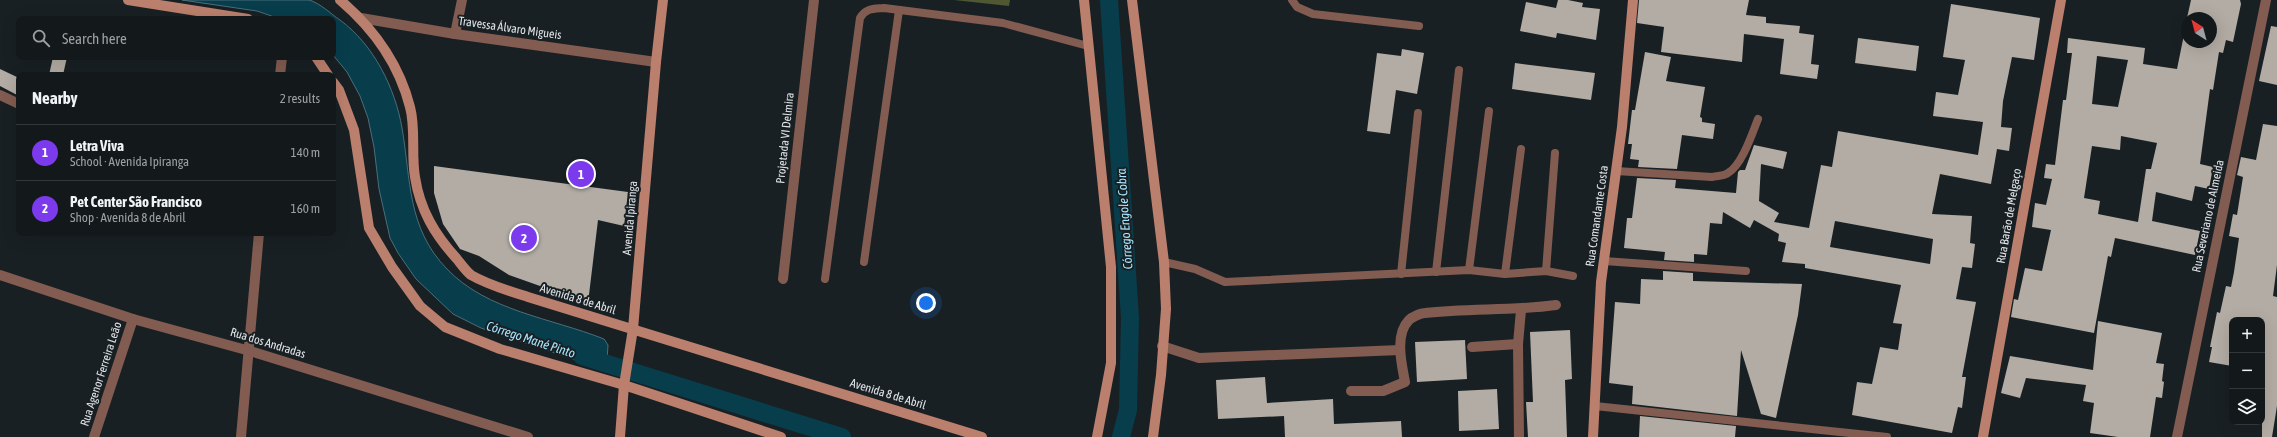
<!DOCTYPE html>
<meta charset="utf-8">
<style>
body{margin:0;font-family:"Asap Condensed",sans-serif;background:#1c2124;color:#f1f3f6}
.controls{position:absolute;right:12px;bottom:12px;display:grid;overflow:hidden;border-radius:8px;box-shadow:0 4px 16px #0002}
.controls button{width:36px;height:36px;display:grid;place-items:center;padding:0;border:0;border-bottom:1px solid #32373a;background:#13181b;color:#f1f3f6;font:20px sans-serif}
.compass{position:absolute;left:2181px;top:12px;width:36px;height:36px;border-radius:50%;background:#13181b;box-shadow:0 4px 16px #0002;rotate:324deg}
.you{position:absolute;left:926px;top:303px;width:14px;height:14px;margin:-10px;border:3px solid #fff;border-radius:50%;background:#1a73e8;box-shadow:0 0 0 6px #1a73e833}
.badge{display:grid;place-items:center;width:26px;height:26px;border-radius:50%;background:#7c3aed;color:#fff;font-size:13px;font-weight:700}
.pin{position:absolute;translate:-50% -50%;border:2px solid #fff;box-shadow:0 1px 4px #0006}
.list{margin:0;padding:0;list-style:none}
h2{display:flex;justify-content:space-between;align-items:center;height:52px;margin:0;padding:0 16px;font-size:17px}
h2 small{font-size:13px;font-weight:400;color:#9da0a3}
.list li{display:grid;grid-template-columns:26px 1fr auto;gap:12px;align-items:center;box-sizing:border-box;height:56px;padding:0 16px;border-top:1px solid #32373a}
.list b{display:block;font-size:15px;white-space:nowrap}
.list p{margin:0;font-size:13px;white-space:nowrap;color:#9da0a3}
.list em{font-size:13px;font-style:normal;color:#9da0a3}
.icon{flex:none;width:22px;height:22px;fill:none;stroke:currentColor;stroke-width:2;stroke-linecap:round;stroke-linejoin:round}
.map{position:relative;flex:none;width:2277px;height:437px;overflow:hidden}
.search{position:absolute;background:#13181b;box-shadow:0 4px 16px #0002;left:16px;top:16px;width:320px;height:44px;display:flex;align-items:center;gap:10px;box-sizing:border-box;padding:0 14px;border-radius:8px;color:#9da0a3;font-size:15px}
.panel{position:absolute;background:#13181b;box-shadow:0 4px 16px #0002;left:16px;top:72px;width:320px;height:164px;border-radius:8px}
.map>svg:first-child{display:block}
</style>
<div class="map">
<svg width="2277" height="437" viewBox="0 0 2277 437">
<rect width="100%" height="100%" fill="#192024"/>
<!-- forest -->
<path fill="#4f5833" d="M954,0H1010L1009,6Z"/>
<!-- water -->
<path fill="#083d4c" stroke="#496f7b" d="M182,0C213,0 244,0 275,0C286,0 299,0 309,0C320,3 331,14 340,20C374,45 395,88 402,128C411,180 407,228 447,269C487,311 551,318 604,339L608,345L607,361L603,366L597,367L481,328L453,314L416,279L398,253L390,238L379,189L374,147L368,118L360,96L347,72L333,55V19H280L257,11Z"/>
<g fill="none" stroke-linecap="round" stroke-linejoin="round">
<!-- canal -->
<g stroke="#083d4c" stroke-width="18">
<path d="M1109,0L1130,318L1128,410L1121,437"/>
<path d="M582,356L842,437"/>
</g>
</g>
<!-- building -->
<g fill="#b2aca4" fill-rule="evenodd">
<path d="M1558,0H1568L1583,3L1582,7L1600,9L1596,40L1557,33L1556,38L1520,31L1526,2L1556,8Z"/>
<path d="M1639,0H1749L1746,15L1766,17V23L1800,26L1799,33L1814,35L1811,64L1819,65L1817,79L1780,74L1784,39L1744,34L1742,62L1661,52L1664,27L1637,23Z"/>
<path d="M2191,0H2240L2241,4L2233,42L2226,40L2223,53L2219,52L2213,90L2210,89L2200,164L2213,167L2209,189L2195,186L2192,201L2156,192L2152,221L2200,231L2195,255L2115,238L2111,257L2108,256L2094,333L2011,317L2014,299L2018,300L2025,268L2042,271L2051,230L2032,227L2035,203L2046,205L2052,179L2044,178L2046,164L2055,165L2063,100H2066L2072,53H2067L2068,38L2145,48L2143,64L2177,69L2187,20V42H2211V18H2187ZM2097,56L2128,60L2118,107L2092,104ZM2121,136L2157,143L2151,169H2146L2138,222L2098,214L2100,201L2084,198L2092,146L2120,150Z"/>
<path d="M1951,4L2040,18L2034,60L2012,57L2003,101L2001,127L2012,128L2009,151L1997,149L1991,184L1940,174L1932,214L1972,216L1970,243L1975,244L1972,268L1962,267L1956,299L1976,302L1962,377H1966L1962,408L1958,407L1952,433L1852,415L1857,382L1872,384L1880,347L1898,350L1902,324L1893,323L1901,285L1805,268V264L1782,262L1786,243L1778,241L1779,234L1754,220L1750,228L1723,212L1722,224L1710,223L1707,255L1694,254V262L1664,260L1665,252L1624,248L1627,218H1632L1637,178L1676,180L1675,188L1736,193L1738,172L1740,170H1745L1754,145L1787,152L1783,169L1761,164L1759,201L1779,213L1774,222L1809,228L1821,165L1832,167L1838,131L1978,155L1983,122L1933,116L1936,92L1958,95L1965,60L1943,57ZM1835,221L1933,239L1930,264L1830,247Z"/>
<path d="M2271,26L2277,27V85L2259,81Z"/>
<path d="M1858,38L1919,46L1916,71L1855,63Z"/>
<path d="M1402,49L1424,53L1417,94L1396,90L1390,134L1367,131L1377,53L1401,56Z"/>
<path d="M1645,52L1671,57L1666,81L1705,87L1700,117L1702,118V122L1715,124L1713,139L1682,135L1677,169L1638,167L1639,160L1630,159L1632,144H1628L1632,110H1635Z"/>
<path d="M53,57H67L63,75H49Z"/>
<path d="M1515,63L1595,73L1591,100L1512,89Z"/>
<path d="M0,69L19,78V96L0,86Z"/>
<path d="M2263,124L2277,126V265L2273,296L2277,297V406L2272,437H2262V320H2232V366L2209,362L2212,347H2210L2217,312L2220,313L2226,286L2231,287L2234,272L2239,238L2229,236L2233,214L2237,215L2243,177L2237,175L2241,157L2256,160Z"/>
<path d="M434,166L628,192L624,226L598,220L588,303L509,275L479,256L460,249L443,224L434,193Z"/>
<path d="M1663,271L1693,273V281L1802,284L1798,315L1776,418L1761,414L1741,350L1737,416L1632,404L1633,386L1609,383L1615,302L1640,304L1641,279L1663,280Z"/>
<path d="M2098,321L2162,333L2156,363L2164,364L2162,381L2164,382L2162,398L2156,397L2150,437H2118L2090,433L2094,403L2083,401L2086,385L2026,378L2020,398L2001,393L2010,356L2093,370Z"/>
<path d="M1570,330L1572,379L1565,380L1567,437H1528L1526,402H1533L1530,332Z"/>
<path d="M1465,340L1467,379L1417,382L1415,342Z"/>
<path d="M1265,377L1267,403L1333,399L1334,424L1401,421L1402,437H1285L1284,416L1218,419L1216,380Z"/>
<path d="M1497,389L1499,429L1459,431L1458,391Z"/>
<path d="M1640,416L1736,426L1735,437H1639Z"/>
</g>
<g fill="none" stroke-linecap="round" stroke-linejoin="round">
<!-- lane -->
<g stroke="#825c51" stroke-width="8">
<path d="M1292,0L1297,7L1313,14L1419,26"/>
<path d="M1616,171L1712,177C1717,176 1724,176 1728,173C1742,165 1752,134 1758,119"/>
<path d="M1604,261L1746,271"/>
<path d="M864,262L899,10"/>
<path d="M1164,262L1195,269L1225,282L1469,270L1505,274L1546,271L1573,276"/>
<path d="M1469,270L1489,111"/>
<path d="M1546,271L1555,153"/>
<path d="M1436,272L1459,70"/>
<path d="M1401,274L1418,113"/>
<path d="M1505,274L1521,149"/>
<path d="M825,279L860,18C866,8 873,9 884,8L1003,23L1088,46"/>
<path d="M1595,406L1887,437"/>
</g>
<!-- street -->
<g stroke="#825c51" stroke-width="10">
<path d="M361,18L455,34L656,62"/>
<path d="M455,34L462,0"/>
<path d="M280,75L282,57"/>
<path d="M0,95L19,104"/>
<path d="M0,275L133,319L250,351L528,437"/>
<path d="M783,279L814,0"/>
<path d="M1162,346L1199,358L1400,350"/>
<path d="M1472,347L1518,344"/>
<path d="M1351,391H1383L1405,382C1402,365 1394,335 1409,320C1412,317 1421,313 1425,313C1469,308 1513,311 1556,305"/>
<path d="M94,437L133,319"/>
<path d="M241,437L259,233"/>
<path d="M1519,437L1518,344L1521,310"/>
<path d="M2177,437L2266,0"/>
</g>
<!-- secondary -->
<g stroke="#bb7f6d" stroke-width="10">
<path d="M128,0L248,19"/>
<path d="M340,0C373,28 399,64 410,107C416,129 411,154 415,177C420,210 435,235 457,259C461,264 466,271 471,275C488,285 509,291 528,297L982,437"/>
<path d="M1084,0L1111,267V363L1097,437"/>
<path d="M1132,0L1164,262L1166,309L1161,375L1153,437"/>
<path d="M316,57L328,75"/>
<path d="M333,82L339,90L354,130L369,228L392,267L420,306L445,327L500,349L624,385L781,437"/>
<path d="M620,437L624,385L633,329L656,62L663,0"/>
<path d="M1593,437L1601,282L1622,127L1633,0"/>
<path d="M1983,437L2061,0"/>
</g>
</g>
<g text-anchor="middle" stroke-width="4" stroke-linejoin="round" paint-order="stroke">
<!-- street labels -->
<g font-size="12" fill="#e0e4e8" stroke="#192024">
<text transform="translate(510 28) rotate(8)" y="4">Travessa Álvaro Migueis</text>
<text transform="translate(785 138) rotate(-84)" y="4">Projetada VI Delmira</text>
<text transform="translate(1597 216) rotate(-82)" y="4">Rua Comandante Costa</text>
<text transform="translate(2009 216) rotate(-80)" y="4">Rua Barão de Melgaço</text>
<text transform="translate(2208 216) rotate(-78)" y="4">Rua Severiano de Almeida</text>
<text transform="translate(630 218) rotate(-85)" y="4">Avenida Ipiranga</text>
<text transform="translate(578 299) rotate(17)" y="4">Avenida 8 de Abril</text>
<text transform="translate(268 343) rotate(17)" y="4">Rua dos Andradas</text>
<text transform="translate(101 374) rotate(-72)" y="4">Rua Agenor Ferreira Leão</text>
<text transform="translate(888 394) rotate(17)" y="4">Avenida 8 de Abril</text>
</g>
<!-- water labels -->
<g font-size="13" font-style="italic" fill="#a8e6fd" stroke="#192024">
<text transform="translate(1124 219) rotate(-94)" y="5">Córrego Engole Cobra</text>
<text transform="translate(531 339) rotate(18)" y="5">Córrego Mané Pinto</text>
</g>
</g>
</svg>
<div class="controls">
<button>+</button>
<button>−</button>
<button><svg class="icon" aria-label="layers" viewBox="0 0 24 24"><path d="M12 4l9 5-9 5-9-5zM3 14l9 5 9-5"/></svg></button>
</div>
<svg class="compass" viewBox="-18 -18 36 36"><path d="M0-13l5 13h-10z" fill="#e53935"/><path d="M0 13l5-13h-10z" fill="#9da0a3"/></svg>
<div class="you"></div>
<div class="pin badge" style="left:581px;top:174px">1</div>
<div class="pin badge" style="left:524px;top:238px">2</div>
<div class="search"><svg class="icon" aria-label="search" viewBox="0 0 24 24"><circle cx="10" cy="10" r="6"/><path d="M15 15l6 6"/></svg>Search here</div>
<section class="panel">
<h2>Nearby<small>2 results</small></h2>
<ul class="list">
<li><span class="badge">1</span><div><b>Letra Viva</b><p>School · Avenida Ipiranga</p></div><em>140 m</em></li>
<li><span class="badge">2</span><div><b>Pet Center São Francisco</b><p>Shop · Avenida 8 de Abril</p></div><em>160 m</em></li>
</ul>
</section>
</div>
